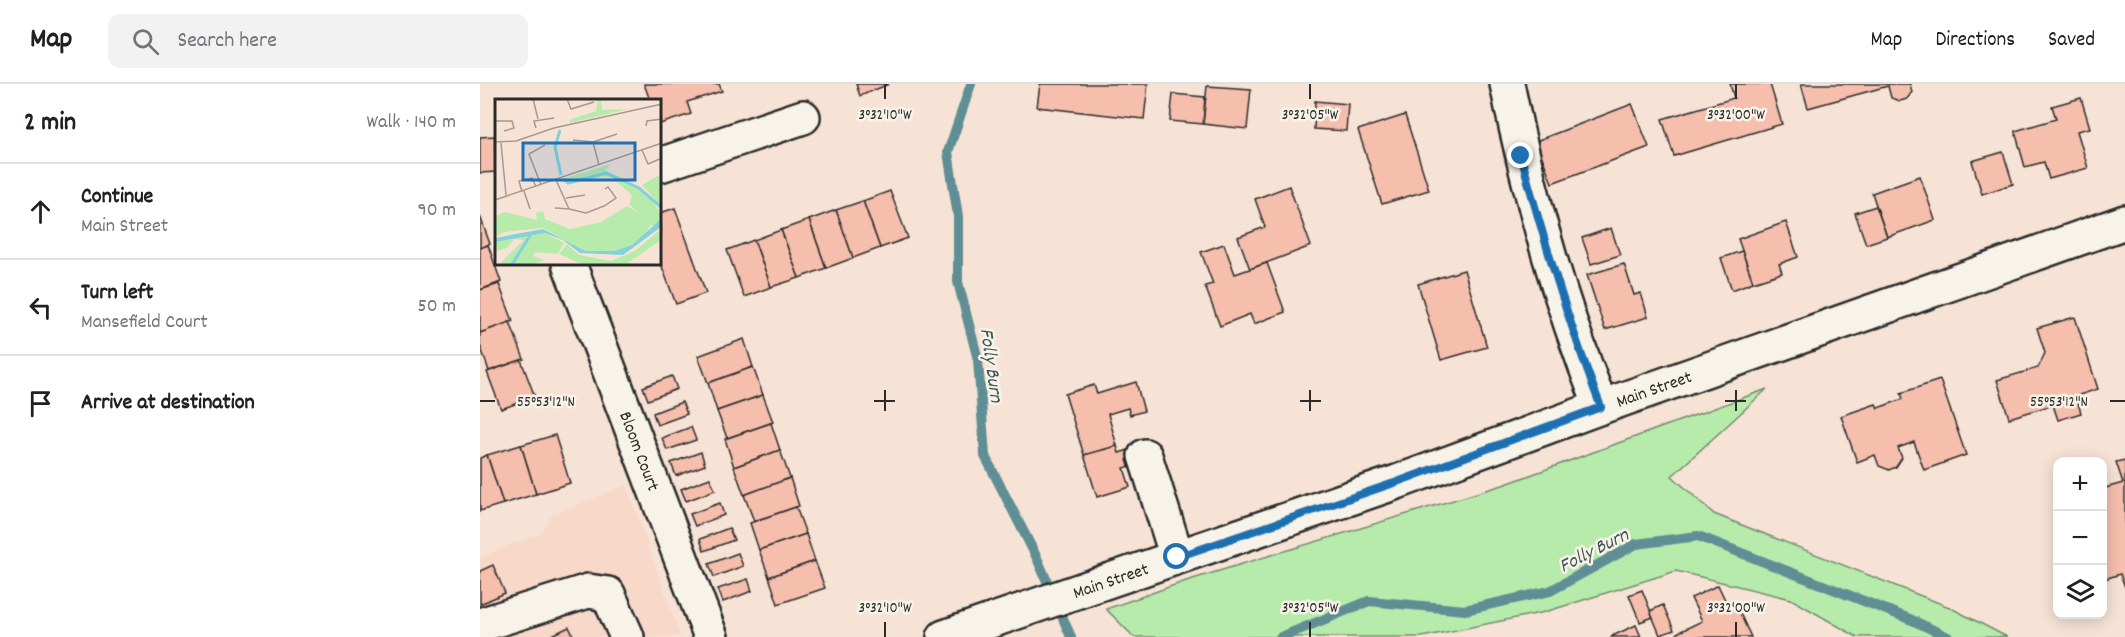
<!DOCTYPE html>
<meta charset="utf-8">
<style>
body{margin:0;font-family:Dekko,sans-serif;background:#f2f2f2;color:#202124}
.controls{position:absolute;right:18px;bottom:18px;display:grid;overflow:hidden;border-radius:12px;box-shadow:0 3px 15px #0003}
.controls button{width:54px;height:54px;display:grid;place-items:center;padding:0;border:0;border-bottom:2px solid #e0e0e0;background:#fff;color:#202124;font:30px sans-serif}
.stop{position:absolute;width:18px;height:18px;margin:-14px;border:4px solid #1f6fb2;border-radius:50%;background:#fff}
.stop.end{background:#1f6fb2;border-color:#fff;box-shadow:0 2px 6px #0008}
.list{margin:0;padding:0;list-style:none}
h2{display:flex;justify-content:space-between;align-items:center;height:78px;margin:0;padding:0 24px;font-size:26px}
h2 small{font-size:20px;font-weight:400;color:#757577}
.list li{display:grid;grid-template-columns:39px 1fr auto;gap:18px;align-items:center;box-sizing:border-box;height:96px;padding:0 24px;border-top:2px solid #e0e0e0}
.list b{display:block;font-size:22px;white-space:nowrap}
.list p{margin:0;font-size:20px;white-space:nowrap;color:#757577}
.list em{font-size:20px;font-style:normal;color:#757577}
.icon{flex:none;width:33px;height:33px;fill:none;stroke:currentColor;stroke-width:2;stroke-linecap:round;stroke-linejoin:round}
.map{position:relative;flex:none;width:1645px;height:553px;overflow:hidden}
header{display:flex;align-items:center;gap:36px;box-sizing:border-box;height:84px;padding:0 30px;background:#fff;border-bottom:2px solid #e0e0e0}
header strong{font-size:28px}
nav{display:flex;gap:33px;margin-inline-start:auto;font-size:21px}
.search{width:420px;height:54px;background:#f2f2f2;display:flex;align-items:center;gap:15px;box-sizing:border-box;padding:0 21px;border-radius:12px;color:#757577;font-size:22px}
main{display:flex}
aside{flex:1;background:#fff}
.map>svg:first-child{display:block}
</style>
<header>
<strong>Map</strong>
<div class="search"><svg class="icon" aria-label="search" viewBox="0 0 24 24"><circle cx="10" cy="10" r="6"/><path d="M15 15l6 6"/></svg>Search here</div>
<nav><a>Map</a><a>Directions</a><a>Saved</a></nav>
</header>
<main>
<aside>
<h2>2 min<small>Walk · 140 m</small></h2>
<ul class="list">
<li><svg class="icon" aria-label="ahead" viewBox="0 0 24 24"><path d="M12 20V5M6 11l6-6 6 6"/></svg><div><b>Continue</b><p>Main Street</p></div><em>90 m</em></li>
<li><svg class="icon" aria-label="left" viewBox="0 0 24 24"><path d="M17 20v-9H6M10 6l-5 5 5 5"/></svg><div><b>Turn left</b><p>Mansefield Court</p></div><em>50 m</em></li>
<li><svg class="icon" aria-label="arrive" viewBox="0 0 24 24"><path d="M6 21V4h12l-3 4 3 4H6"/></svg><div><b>Arrive at destination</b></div></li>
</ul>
</aside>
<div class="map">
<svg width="1645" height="553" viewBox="0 0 1645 553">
<rect width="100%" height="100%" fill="#f7e3d6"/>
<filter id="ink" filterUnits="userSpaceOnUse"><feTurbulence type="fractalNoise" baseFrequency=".0167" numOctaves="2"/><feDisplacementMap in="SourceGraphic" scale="12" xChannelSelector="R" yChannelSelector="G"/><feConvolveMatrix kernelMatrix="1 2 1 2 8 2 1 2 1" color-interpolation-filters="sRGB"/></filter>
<g filter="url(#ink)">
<!-- built -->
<path fill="#f7d8c9" d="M146,401L201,553H0V475L12,468L61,449L72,431Z"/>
<!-- green -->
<path fill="#b7ebac" stroke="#718b6c" stroke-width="1.5" d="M1287,305L1192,392L1234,430L1469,523L1527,553H1377L1311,515L1196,487L1065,528L942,553H654L626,525L706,497L1023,401Z"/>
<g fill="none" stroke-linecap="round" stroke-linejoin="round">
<!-- stream -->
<g stroke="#5f8f95" stroke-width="10">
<path d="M491,0L468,68L478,132V198L498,276L505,372L557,474L591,553"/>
<path d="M801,553L889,517L985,526L1070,507L1156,460L1218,452L1432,536L1468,553"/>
</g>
</g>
<!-- building -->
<g fill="#f6beac" stroke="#2b2b2b" stroke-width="1.5">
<path d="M164,0H239L242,7L207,18L211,30L180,40V16H170Z"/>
<path d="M376,0H409L380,12Z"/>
<path d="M560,0H668L664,35L557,23Z"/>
<path d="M1250,0H1290L1302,40L1194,72L1182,35L1254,14Z"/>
<path d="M1321,0H1430L1432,8L1427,15L1420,17L1411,14L1408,2L1328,24Z"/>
<path d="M727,2L771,5L767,45L723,40Z"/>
<path d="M693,10L725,13L723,40L690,37Z"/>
<path d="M1601,14L1610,44L1597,47L1608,84L1569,95L1564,78L1545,83L1535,47L1576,35L1572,22Z"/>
<path d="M835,17L868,20L866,47L834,45Z"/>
<path d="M1152,20L1169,63L1072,99L1056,57Z"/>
<path d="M925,31L949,106L902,120L878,46Z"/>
<path d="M15,52L16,88L0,89V53Z"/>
<path d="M1523,68L1533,100L1502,110L1492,77Z"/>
<path d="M1440,92L1455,136L1407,153L1392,109Z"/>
<path d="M809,102L831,162L770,185L758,153L785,143L775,115Z"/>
<path d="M410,107L428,154L400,164L383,117Z"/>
<path d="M383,117L400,164L373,174L356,126Z"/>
<path d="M1396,122L1407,153L1386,160L1375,129Z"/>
<path d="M195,124L226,209L196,220L180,177V129Z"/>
<path d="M356,126L373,174L346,184L329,136Z"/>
<path d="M0,132L10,160L0,164Z"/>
<path d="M329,136L346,184L319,194L301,146Z"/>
<path d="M1306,138L1318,173L1299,180L1302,189L1273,198L1258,155Z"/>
<path d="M1131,144L1140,171L1111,180L1102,154Z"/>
<path d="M301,146L319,194L291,203L274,156Z"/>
<path d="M274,156L291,203L264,213L247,166Z"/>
<path d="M744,160L755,190L787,179L805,228L774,240L770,230L740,242L725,202L733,200L721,168Z"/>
<path d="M8,161L21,198L0,206V164Z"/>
<path d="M1262,167L1273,198L1252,206L1241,174Z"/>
<path d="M1144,180L1154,211L1161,209L1168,233L1125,246L1107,191Z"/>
<path d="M984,186L1007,263L961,276L938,200Z"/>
<path d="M19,200L33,237L0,249V206Z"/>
<path d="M1595,233L1618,305L1596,312L1601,329L1578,336L1573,321L1529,334L1517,296L1558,284L1565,269L1557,244Z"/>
<path d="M30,238L44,275L9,287L0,261V249Z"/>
<path d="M264,255L273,283L228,299L218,272Z"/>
<path d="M41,276L55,313L21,325L7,288Z"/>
<path d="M273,283L283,311L237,327L228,299Z"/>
<path d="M192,292L197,305L168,316L163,303Z"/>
<path d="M1460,296L1486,371L1444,386L1434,358L1418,364L1422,374L1416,383L1409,386L1399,382L1395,371L1377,378L1361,332L1396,320L1398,324L1423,315L1421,309Z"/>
<path d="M656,298L664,327L650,331L648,324L628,330L637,362L604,371L585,310L614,301L617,310Z"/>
<path d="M283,311L293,338L247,354L237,327Z"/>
<path d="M202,318L207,330L177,341L173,329Z"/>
<path d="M291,339L300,366L254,383L245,355Z"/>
<path d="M211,343L216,356L187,366L182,354Z"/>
<path d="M75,351L90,399L56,410L41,361Z"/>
<path d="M41,361L56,410L23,420L7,371Z"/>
<path d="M637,362L639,369L652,365L656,381L644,384L650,403L617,413L604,371Z"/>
<path d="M300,366L310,394L264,411L254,383Z"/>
<path d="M221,368L225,381L196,392L191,379Z"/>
<path d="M7,371L23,420L0,427V374Z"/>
<path d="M1645,376V503L1640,490L1622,496V394L1625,404L1643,399L1636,378Z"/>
<path d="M230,394L235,406L206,417L201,405Z"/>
<path d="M310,394L319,422L274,437L264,411Z"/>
<path d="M240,419L244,431L215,442L210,430Z"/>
<path d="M316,423L326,450L279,466L270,439Z"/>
<path d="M249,444L254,456L224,467L220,455Z"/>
<path d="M326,450L335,477L289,493L279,466Z"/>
<path d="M258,469L263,482L234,493L229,480Z"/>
<path d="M335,477L345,504L298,520L289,493Z"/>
<path d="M13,481L25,509L0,520V487Z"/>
<path d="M268,495L272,507L243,518L238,505Z"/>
<path d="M1238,501L1249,524L1256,521L1271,553H1198L1197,549L1222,537L1211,514Z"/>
<path d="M1162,506L1173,533L1160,538L1149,511Z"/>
<path d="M1183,521L1194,546L1180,551L1170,527Z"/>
<path d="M1156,541L1161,553H1130Z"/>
<path d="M89,543L94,553H68Z"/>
</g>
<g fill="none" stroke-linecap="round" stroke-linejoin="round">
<defs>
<g id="minor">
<path d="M1027,0C1049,110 1080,219 1121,323"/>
<path d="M180,81L323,33"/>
<path id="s1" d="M89,180L231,553"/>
<path d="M665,372L697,473"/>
<path d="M0,541L108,507L128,510L147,553"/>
<path id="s2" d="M464,553L917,398L1121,323L1645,138"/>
</g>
</defs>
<!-- minor casing -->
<use href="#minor" stroke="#2b2b2b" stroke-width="38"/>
<!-- minor -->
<use href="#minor" stroke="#f7f3e8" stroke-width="33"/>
</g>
</g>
<g fill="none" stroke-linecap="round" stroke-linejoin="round" filter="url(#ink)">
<!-- route -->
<path stroke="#1f6fb2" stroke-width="8" d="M697,473L917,398L1121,323C1089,241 1064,157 1041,72"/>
</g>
<!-- ticks -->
<path fill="none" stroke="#2b2b2b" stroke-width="2" d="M405,0V15M830,0V15M1256,0V15M405,306V327M830,306V327M1256,306V327M0,317H15M394,317H415M820,317H841M1245,317H1266M1630,317H1645M405,538V553M830,538V553M1256,538V553"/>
<g text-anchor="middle" stroke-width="5" stroke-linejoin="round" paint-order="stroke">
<!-- street labels -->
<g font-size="18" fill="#2b2b2b" stroke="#f7f3e8">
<text dy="6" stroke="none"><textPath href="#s2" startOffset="752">Main Street</textPath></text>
<text dy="6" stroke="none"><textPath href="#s1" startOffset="200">Bloom Court</textPath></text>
<text dy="6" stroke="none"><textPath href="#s2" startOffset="176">Main Street</textPath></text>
</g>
<!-- water labels -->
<g font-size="20" font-style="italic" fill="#415557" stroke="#f7f3e8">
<text transform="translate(513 281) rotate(82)" y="7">Folly Burn</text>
<text transform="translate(1113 465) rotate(-27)" y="7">Folly Burn</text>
</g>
</g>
<!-- overview -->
<g transform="translate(15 15)">
<rect width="166" height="166" fill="#f7e3d6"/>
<path d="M103,0H106L107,11L133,10L75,24L74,21L101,12ZM116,65L110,71L147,89L166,114L167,123L159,128L156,126L145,141L128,151L103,155L90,153L48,129L9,133L0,138V117L10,113L42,121L41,114L48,112L50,120L75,130L106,123L132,107L142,113L134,105L137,96L117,79L110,77L77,85L71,79ZM166,75L167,107H166L147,86ZM166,130V141L130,166H89L64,155L72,145L84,156L116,162L140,152ZM50,134L69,144L63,155L40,153L38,157L49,161L37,166H8L6,163L29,141L19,140L13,148L0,153V143Z" fill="#b7ebac"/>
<path d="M166,120V128L128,156L85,154L68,141L50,134L0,143V139L48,130L90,152H120L137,146Z" fill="#82d2db"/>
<path fill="none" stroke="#82d2db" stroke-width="3" d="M65,31L60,48L66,76M68,80L73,84L111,74L144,89L167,109M16,167L36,135"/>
<path fill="none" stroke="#a59992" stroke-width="1.5" d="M38,0L43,20M72,0L76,10L99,3M0,22H17L19,29L9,32M151,27L152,22L167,20M41,29L39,22L59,19M78,41L98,43L104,66M0,43L21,42L59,29L167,5M98,43L122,35M6,44L11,96M147,51L153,65L167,59M46,86L34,55L50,46M29,92L35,110M27,93L24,82L37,79L41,88M71,99L90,96M0,101L167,44M60,109L74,110L61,81M74,110L91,114L109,107L121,99L113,88L110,90"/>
<path fill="#1f6fb2" fill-opacity="0.15" stroke="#1f6fb2" stroke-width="3" d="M28,44H140V81H28Z"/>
<rect width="166" height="166" fill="none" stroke="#2b2b2b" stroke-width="3"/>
</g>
<g font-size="15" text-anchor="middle" fill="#2b2b2b" stroke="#f7f3e8" stroke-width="5" stroke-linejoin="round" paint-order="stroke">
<text x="405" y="35">3°32'10"W</text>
<text x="830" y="35">3°32'05"W</text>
<text x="1256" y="35">3°32'00"W</text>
<text x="66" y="322">55°53'12"N</text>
<text x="1579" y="322">55°53'12"N</text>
<text x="405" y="528">3°32'10"W</text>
<text x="830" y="528">3°32'05"W</text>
<text x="1256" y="528">3°32'00"W</text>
</g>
</svg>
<div class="controls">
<button>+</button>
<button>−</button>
<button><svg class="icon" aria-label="layers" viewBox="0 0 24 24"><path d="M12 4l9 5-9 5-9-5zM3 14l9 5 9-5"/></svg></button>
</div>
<div class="stop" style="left:697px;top:473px"></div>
<div class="stop end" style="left:1041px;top:72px"></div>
</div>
</main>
